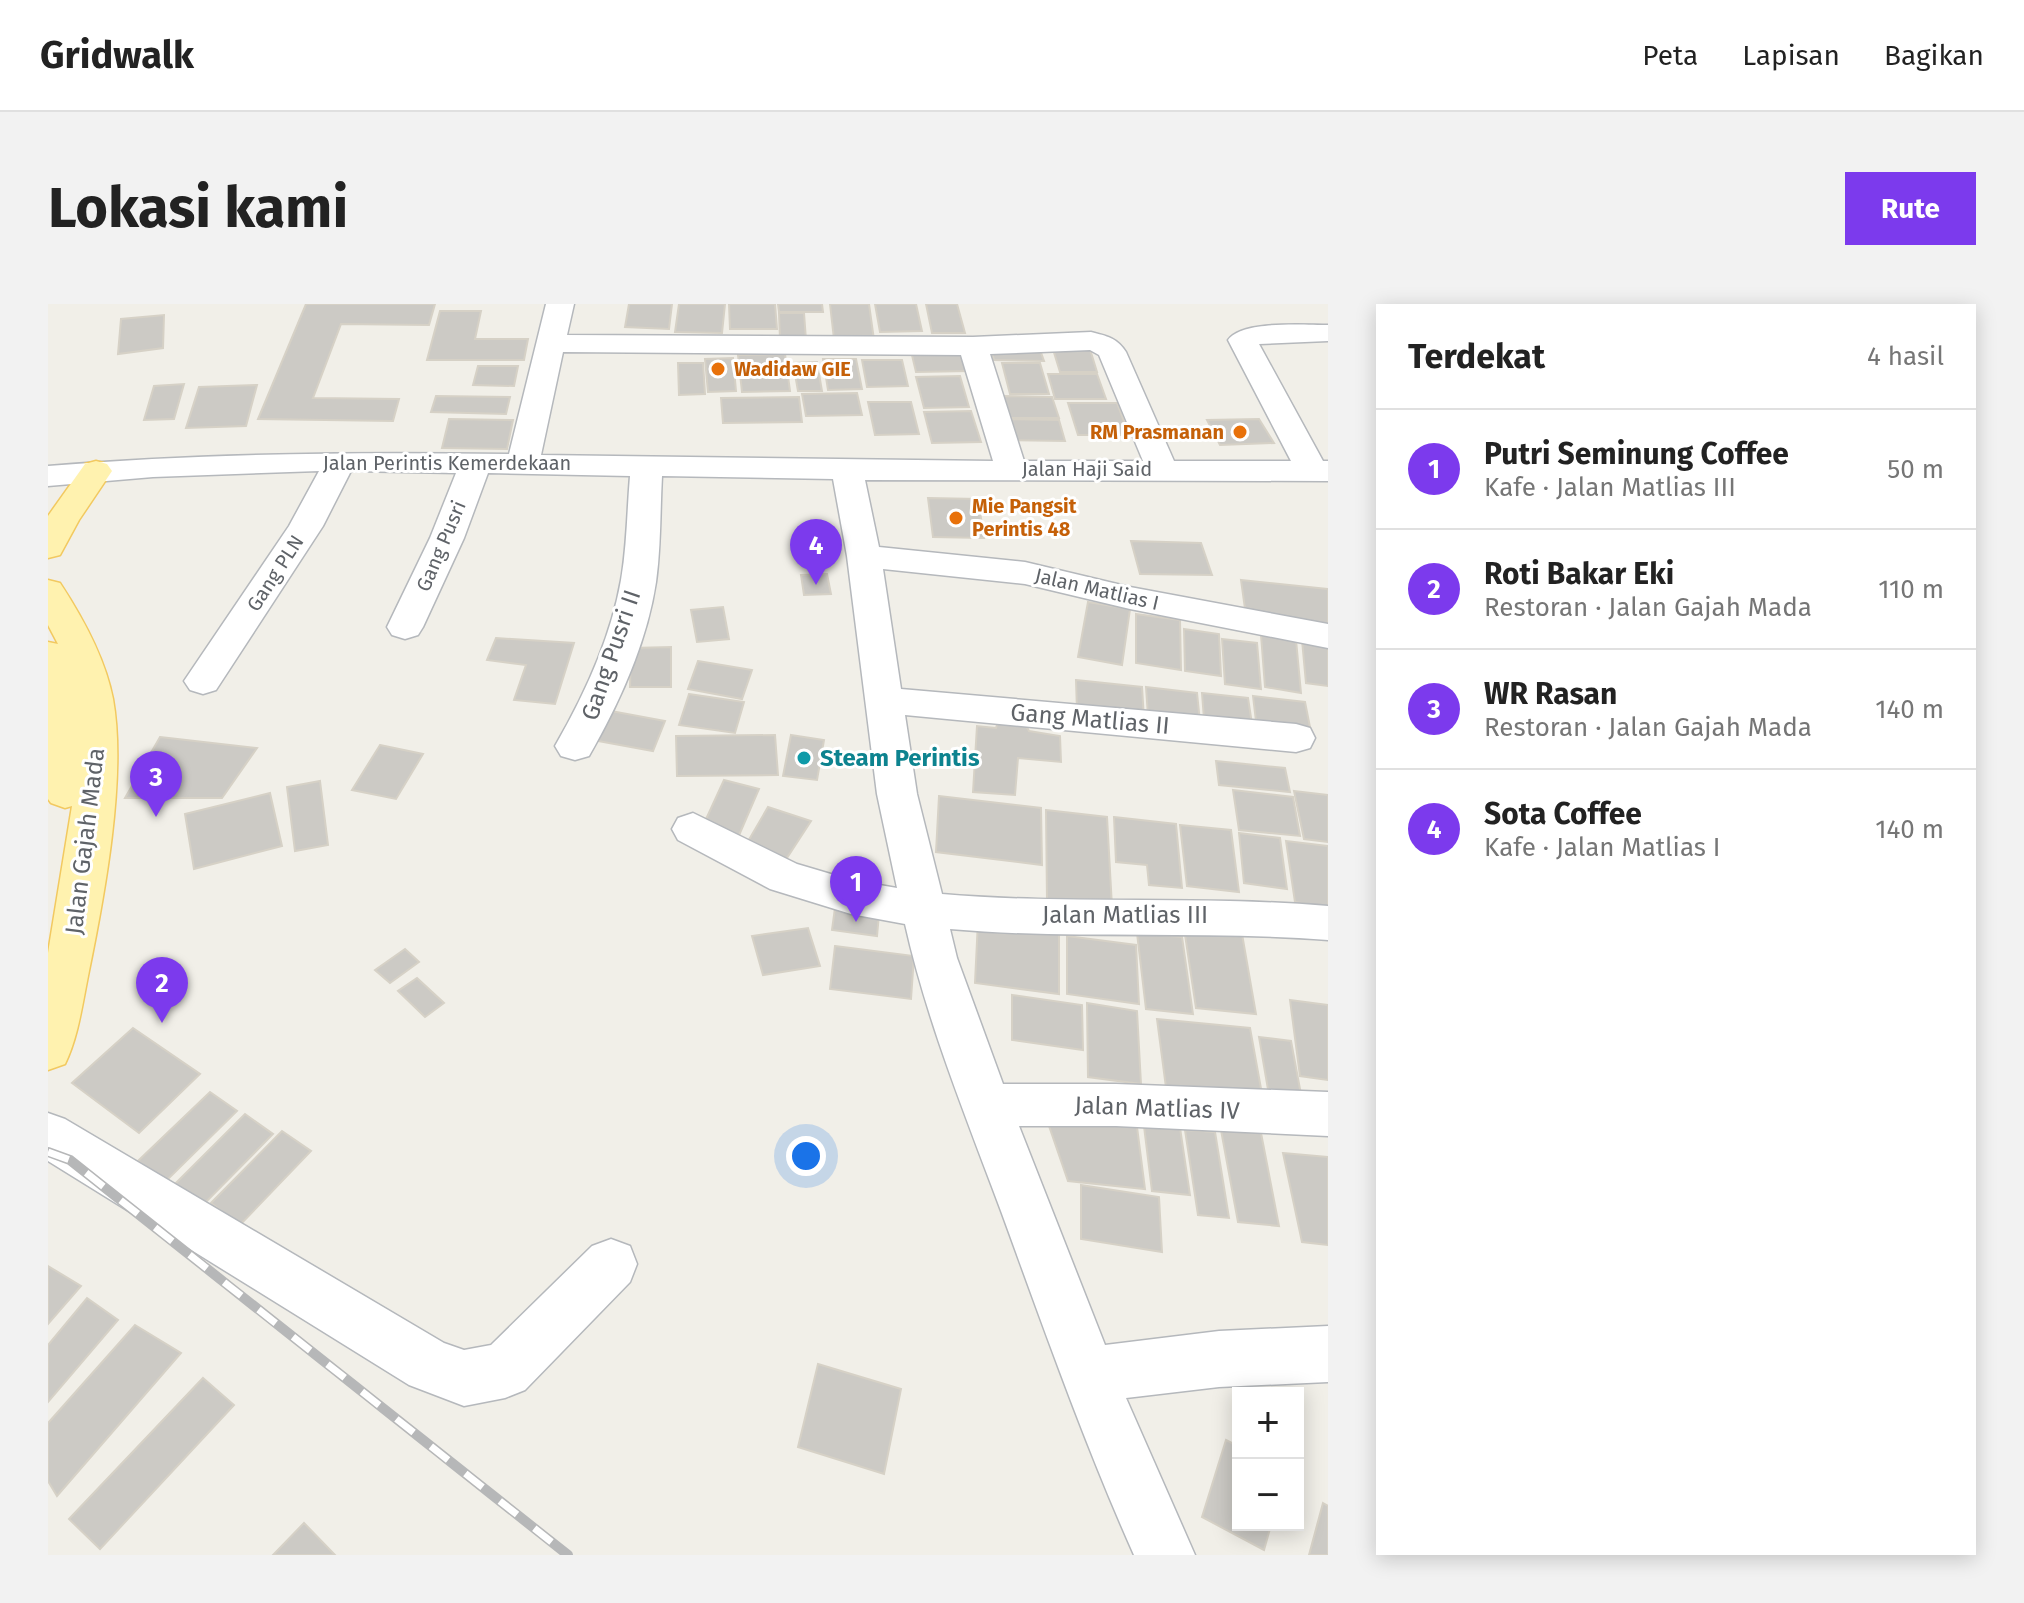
<!DOCTYPE html>
<html lang="id">
<meta charset="utf-8">
<style>
body{margin:0;font-family:"Fira Sans",sans-serif;background:#f2f2f2;color:#222}
.controls{position:absolute;right:24px;bottom:24px;display:grid;overflow:hidden;border-radius:0px;box-shadow:0 4px 20px #0003}
.controls button{width:72px;height:72px;display:grid;place-items:center;padding:0;border:0;border-bottom:2px solid #e0e0e0;background:#fff;color:#222;font:40px sans-serif}
.you{position:absolute;left:758px;top:852px;width:28px;height:28px;margin:-20px;border:6px solid #fff;border-radius:50%;background:#1a73e8;box-shadow:0 0 0 12px #1a73e833}
.badge{display:grid;place-items:center;width:52px;height:52px;border-radius:50%;background:#7c3aed;color:#fff;font-size:26px;font-weight:700}
.pin{position:absolute;translate:-50% -66px;filter:drop-shadow(0 2px 4px #0008)}
.pin::after{content:'';position:absolute;top:42px;width:28px;height:24px;background:inherit;clip-path:polygon(0 0,100% 0,50% 100%)}
.list{margin:0;padding:0;list-style:none}
h2{display:flex;justify-content:space-between;align-items:center;height:104px;margin:0;padding:0 32px;font-size:34px}
h2 small{font-size:26px;font-weight:400;color:#767676}
.list li{display:grid;grid-template-columns:52px 1fr auto;gap:24px;align-items:center;box-sizing:border-box;height:120px;padding:0 32px;border-top:2px solid #e0e0e0}
.list b{display:block;font-size:30px;white-space:nowrap}
.list p{margin:0;font-size:26px;white-space:nowrap;color:#767676}
.list em{font-size:26px;font-style:normal;color:#767676}
.map{position:relative;flex:none;width:1280px;height:1251px;overflow:hidden;border-radius:0px}
header{display:flex;align-items:center;gap:48px;box-sizing:border-box;height:112px;padding:0 40px;background:#fff;border-bottom:2px solid #e0e0e0}
header strong{font-size:38px}
nav{display:flex;gap:44px;margin-inline-start:auto;font-size:28px}
.intro{display:flex;align-items:center;justify-content:space-between;box-sizing:border-box;height:192px;padding:0 48px}
h1{margin:0;font-size:56px}
.button{padding:20px 36px;border-radius:0px;background:#7c3aed;color:#fff;font-size:28px;font-weight:700}
main{display:flex;gap:48px;padding:0 48px}
aside{flex:1;background:#fff;border-radius:0px;box-shadow:0 4px 20px #0003}
.map>svg:first-child{display:block}
</style>
<header>
<strong>Gridwalk</strong>
<nav><a>Peta</a><a>Lapisan</a><a>Bagikan</a></nav>
</header>
<div class="intro"><h1>Lokasi kami</h1><a class="button">Rute</a></div>
<main>
<div class="map">
<svg width="1280" height="1251" viewBox="0 0 1280 1251">
<rect width="100%" height="100%" fill="#f1efe8"/>
<!-- building -->
<g fill="#cccac5" stroke="#d6d1c6" stroke-width="2">
<path d="M258,0H387L381,21L293,20L265,94L351,95L345,117L210,115Z"/>
<path d="M581,0H624L621,25L577,23Z"/>
<path d="M631,0H677L674,29L627,28Z"/>
<path d="M681,0H727L729,25H682Z"/>
<path d="M730,0H774L775,8H731Z"/>
<path d="M782,0H821L826,36L786,35Z"/>
<path d="M827,0H868L874,27L832,28Z"/>
<path d="M878,0H909L917,29H884Z"/>
<path d="M392,7H433L427,35H480L476,56H379Z"/>
<path d="M731,9H756L758,36L732,35Z"/>
<path d="M116,11L115,44L70,50L73,15Z"/>
<path d="M1004,42H1041L1049,68H1012Z"/>
<path d="M991,43L996,57L946,56L943,44Z"/>
<path d="M863,47H915L921,67L868,68Z"/>
<path d="M737,50L742,87L694,88L690,51Z"/>
<path d="M685,54L688,87L660,88L657,55Z"/>
<path d="M775,55H808L814,85L780,86Z"/>
<path d="M814,56H854L860,82L819,83Z"/>
<path d="M769,58L774,87H750L745,59Z"/>
<path d="M630,59H655L657,90L631,91Z"/>
<path d="M954,59H992L1001,90H962Z"/>
<path d="M430,62H470L466,82L425,81Z"/>
<path d="M1000,70H1049L1058,95H1007Z"/>
<path d="M912,72L921,103L876,104L868,73Z"/>
<path d="M136,80L126,115L96,116L106,82Z"/>
<path d="M209,81L198,122L138,124L151,83Z"/>
<path d="M809,89L814,111L758,112L754,90Z"/>
<path d="M388,92L462,93L458,110L383,108Z"/>
<path d="M953,92L1004,93L1011,114H958Z"/>
<path d="M751,93L754,118L675,119L673,94Z"/>
<path d="M820,98H863L871,130L827,131Z"/>
<path d="M1020,99H1069L1081,131H1030Z"/>
<path d="M923,107L933,138L884,139L876,108Z"/>
<path d="M401,115L465,116L459,145L394,144Z"/>
<path d="M954,115L1011,116L1017,137L960,136Z"/>
<path d="M1211,115L1226,139L1172,141L1159,116Z"/>
<path d="M880,194L930,195L936,234L885,233Z"/>
<path d="M1083,237L1153,239L1164,271L1092,270Z"/>
<path d="M779,270L783,290L756,291L753,271Z"/>
<path d="M1193,276L1280,285V321L1198,312Z"/>
<path d="M1040,298L1082,305L1074,361L1030,353Z"/>
<path d="M675,303L681,335L649,338L643,306Z"/>
<path d="M1088,310L1132,316L1133,366L1088,359Z"/>
<path d="M1136,325L1171,330L1173,372L1137,367Z"/>
<path d="M1213,331L1248,336L1253,389L1217,383Z"/>
<path d="M448,334L526,339L507,400L466,396L478,361L439,356Z"/>
<path d="M1174,335L1209,339L1213,385L1177,380Z"/>
<path d="M1254,336L1280,339V382L1258,379Z"/>
<path d="M623,343V383H582L583,344Z"/>
<path d="M650,357L704,366L694,395L640,385Z"/>
<path d="M1028,376L1094,383L1096,415L1029,407Z"/>
<path d="M1098,383L1149,389L1152,418L1100,412Z"/>
<path d="M1154,389L1200,394L1204,420L1156,415Z"/>
<path d="M641,390L696,398L687,429L631,421Z"/>
<path d="M1205,392L1257,398L1262,423L1208,417Z"/>
<path d="M563,407L617,417L605,447L550,437Z"/>
<path d="M952,412L975,416L981,427L1012,432L1013,458L970,454L967,491L925,488L929,422L948,424Z"/>
<path d="M727,431L730,471L629,472L628,432Z"/>
<path d="M743,431L776,436L769,476L735,472Z"/>
<path d="M112,433L209,444L174,494H77Z"/>
<path d="M332,441L375,450L348,495L304,486Z"/>
<path d="M1168,457L1237,464L1242,488L1171,481Z"/>
<path d="M676,476L711,485L689,536L654,524Z"/>
<path d="M272,477L280,541L247,547L239,483Z"/>
<path d="M1185,486L1245,493L1252,532L1191,526Z"/>
<path d="M1246,487L1280,491V538L1256,535Z"/>
<path d="M222,489L234,542L146,565L137,510Z"/>
<path d="M891,492L993,504L994,561L888,548Z"/>
<path d="M720,503L763,517L735,560L695,546Z"/>
<path d="M998,506L1059,513L1064,603L999,596Z"/>
<path d="M1066,513L1128,520L1134,584L1101,581L1099,561L1068,558Z"/>
<path d="M1132,521L1183,526L1191,588L1139,582Z"/>
<path d="M1191,529L1232,534L1239,585L1196,579Z"/>
<path d="M1238,537L1280,542V603L1247,598Z"/>
<path d="M787,604L831,610L829,632L784,626Z"/>
<path d="M930,617L1011,628V690L927,679Z"/>
<path d="M760,624L772,662L715,671L704,632Z"/>
<path d="M1136,624L1194,630L1208,710L1148,704Z"/>
<path d="M1089,629L1134,633L1145,710L1098,705Z"/>
<path d="M1019,632L1088,641L1091,700L1019,690Z"/>
<path d="M787,642L866,652L863,695L782,685Z"/>
<path d="M357,645L371,658L342,679L327,666Z"/>
<path d="M369,674L396,699L377,713L350,687Z"/>
<path d="M964,691L1034,701L1035,746L964,736Z"/>
<path d="M1242,696L1280,701V776L1252,772Z"/>
<path d="M1039,699L1089,707L1093,780L1040,773Z"/>
<path d="M1109,715L1202,724L1216,801L1119,791Z"/>
<path d="M85,724L152,770L91,829L24,779Z"/>
<path d="M1211,733L1243,737L1255,801L1222,797Z"/>
<path d="M162,788L189,807L117,878L90,857Z"/>
<path d="M197,810L225,830L153,903L125,882Z"/>
<path d="M1095,814L1131,817L1142,891L1104,887Z"/>
<path d="M999,816L1089,823L1097,885L1020,877Z"/>
<path d="M1137,826L1167,828L1181,914L1150,911Z"/>
<path d="M1173,826L1213,829L1231,922L1190,918Z"/>
<path d="M234,827L263,847L192,921L163,899Z"/>
<path d="M1235,849L1280,853V941L1254,938Z"/>
<path d="M1033,881L1111,893L1114,948L1033,935Z"/>
<path d="M0,962L33,982L0,1020Z"/>
<path d="M39,994L70,1016L0,1098V1041Z"/>
<path d="M87,1021L133,1049L9,1192L0,1177V1119Z"/>
<path d="M770,1060L853,1085L836,1170L750,1143Z"/>
<path d="M155,1074L186,1101L52,1245L21,1215Z"/>
<path d="M1178,1136L1190,1142V1221H1223L1216,1246L1154,1213Z"/>
<path d="M1275,1199L1280,1202V1251H1261Z"/>
<path d="M256,1219L287,1251H225Z"/>
</g>
<g fill="none" stroke-linecap="round" stroke-linejoin="round">
<defs>
<g id="minor">
<path d="M498,0H526L519,31L925,33L1043,28C1059,32 1069,34 1078,48L1126,157H1243L1180,36C1194,16 1256,21 1280,21V37L1211,40L1275,157H1280V177L817,176L831,243L977,258L1082,283L1280,320V344L1082,305L977,280L835,265L853,385L1248,420L1262,424L1267,434L1262,444L1248,448L857,411L869,490L894,590C1022,601 1151,591 1280,602V636C1154,626 1028,636 902,625L909,654L955,780H1068L1280,788V832L1068,822H971L1057,1041L1171,1027L1280,1022V1078L1171,1083L1078,1094L1147,1251H1086C1036,1139 995,1022 953,907C918,813 879,718 857,620L803,610L722,585L630,536L624,525L630,514L645,509L749,560L803,576L849,584L829,490L799,252L785,175L614,172C612,207 613,243 608,278C599,338 571,400 541,452L527,456L513,452L507,442C536,392 563,333 573,276C579,242 579,207 582,172L440,169L416,234L375,323L370,331L357,335L344,331L339,323L382,234L408,169L303,167L275,222L168,386L155,390L142,386L136,377L241,222L271,167L105,173L0,182V162C154,149 307,148 461,150ZM1042,46L1051,51L1095,157H976L942,50ZM515,48L913,51L945,157L493,151Z"/>
<path d="M0,809L17,815L396,1039L416,1046L443,1041L544,942L563,935L582,942L589,960L582,978L477,1086L457,1094L416,1102L361,1081L0,857Z"/>
</g>
<g id="major">
<path d="M48,157L59,160L64,167L31,216L12,251L0,254V212L37,160Z"/>
<path d="M0,276L12,279C35,314 57,354 65,395C79,473 56,594 40,672C34,702 30,733 17,760L0,766V649L24,502L17,504L3,499L0,495V338L10,340L0,321Z"/>
</g>
</defs>
<!-- minor casing -->
<use href="#minor" stroke="#b5b8bc" stroke-width="3"/>
<!-- major casing -->
<use href="#major" stroke="#f2c960" stroke-width="3"/>
<!-- minor -->
<use href="#minor" fill="#fff" fill-rule="evenodd"/>
<!-- major -->
<use href="#major" fill="#fff2af" fill-rule="evenodd"/>
<defs>
<path id="rail" d="M0,848L22,856L520,1251"/>
</defs>
<!-- rail casing -->
<use href="#rail" stroke="#b6b7b8" stroke-width="10"/>
<!-- rail -->
<use href="#rail" stroke="#fff" stroke-width="7" stroke-dasharray="22" stroke-linecap="butt"/>
</g>
<!-- markers -->
<g fill="#e8710a" stroke="#fff" stroke-width="3">
<circle cx="670" cy="65" r="8"/>
<circle cx="1192" cy="128" r="8"/>
<circle cx="908" cy="214" r="8"/>
</g>
<circle fill="#0f9aa8" stroke="#fff" stroke-width="3" cx="756" cy="454" r="8"/>
<g text-anchor="middle" stroke-width="6" stroke-linejoin="round" paint-order="stroke">
<!-- far-food labels -->
<g font-size="20" font-weight="bold" fill="#c56008" stroke="#fff" text-anchor="start">
<text x="686" y="72">Wadidaw GIE</text>
<text x="1176" y="135" text-anchor="end">RM Prasmanan</text>
<text x="924" y="209">Mie Pangsit<tspan x="924" dy="23">Perintis 48</tspan></text>
</g>
<!-- far-street labels -->
<g font-size="20" fill="#5f6368" stroke="#fff">
<text x="399" y="166">Jalan Perintis Kemerdekaan</text>
<text x="1039" y="172">Jalan Haji Said</text>
<text transform="translate(393 242) rotate(-67)" y="7">Gang Pusri</text>
<text transform="translate(227 269) rotate(-57)" y="7">Gang PLN</text>
<text transform="translate(1049 285) rotate(13)" y="7">Jalan Matlias I</text>
</g>
<!-- street labels -->
<g font-size="24" fill="#5f6368" stroke="#fff">
<text transform="translate(563 351) rotate(-71)" y="8">Gang Pusri II</text>
<text transform="translate(1042 415) rotate(5)" y="8">Gang Matlias II</text>
<text transform="translate(37 537) rotate(-83)" y="8">Jalan Gajah Mada</text>
<text x="1077" y="619">Jalan Matlias III</text>
<text transform="translate(1109 804) rotate(2)" y="8">Jalan Matlias IV</text>
</g>
<!-- culture labels -->
<g font-size="24" font-weight="bold" fill="#0d838f" stroke="#fff" text-anchor="start">
<text x="772" y="462">Steam Perintis</text>
</g>
</g>
</svg>
<div class="controls">
<button>+</button>
<button>−</button>
</div>
<div class="you"></div>
<div class="pin badge" style="left:808px;top:618px">1</div>
<div class="pin badge" style="left:114px;top:719px">2</div>
<div class="pin badge" style="left:108px;top:513px">3</div>
<div class="pin badge" style="left:768px;top:281px">4</div>
</div>
<aside>
<h2>Terdekat<small>4 hasil</small></h2>
<ul class="list">
<li><span class="badge">1</span><div><b>Putri Seminung Coffee</b><p>Kafe · Jalan Matlias III</p></div><em>50 m</em></li>
<li><span class="badge">2</span><div><b>Roti Bakar Eki</b><p>Restoran · Jalan Gajah Mada</p></div><em>110 m</em></li>
<li><span class="badge">3</span><div><b>WR Rasan</b><p>Restoran · Jalan Gajah Mada</p></div><em>140 m</em></li>
<li><span class="badge">4</span><div><b>Sota Coffee</b><p>Kafe · Jalan Matlias I</p></div><em>140 m</em></li>
</ul>
</aside>
</main>
